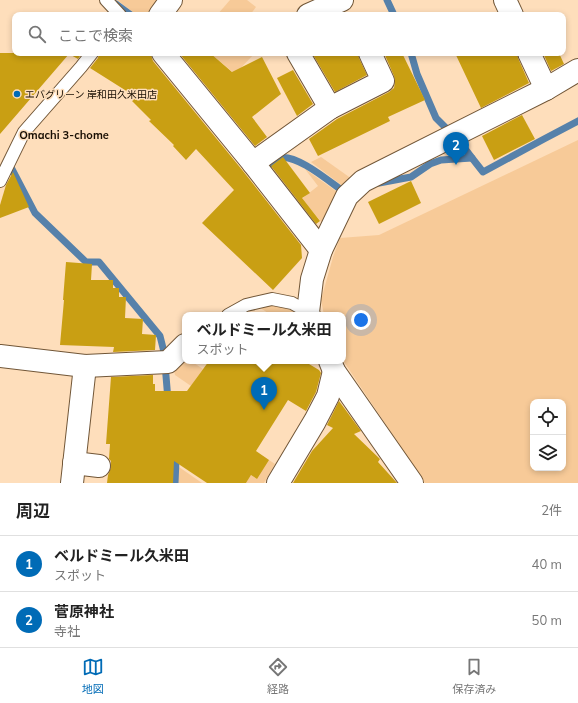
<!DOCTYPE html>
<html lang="ja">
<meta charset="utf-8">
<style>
body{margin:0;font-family:Mulish,"Noto Sans JP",sans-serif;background:#f6f6f6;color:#222}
.controls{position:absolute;right:12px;bottom:12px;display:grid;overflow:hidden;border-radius:8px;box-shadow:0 2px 6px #0003}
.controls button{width:36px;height:36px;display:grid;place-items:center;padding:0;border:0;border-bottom:1px solid #e0e0e0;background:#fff;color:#222;font:20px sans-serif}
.you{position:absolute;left:361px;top:320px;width:14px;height:14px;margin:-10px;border:3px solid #fff;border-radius:50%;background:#1a73e8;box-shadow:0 0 0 6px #1a73e833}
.badge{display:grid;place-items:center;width:26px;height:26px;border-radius:50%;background:#006bb6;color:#fff;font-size:13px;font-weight:700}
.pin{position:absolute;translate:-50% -33px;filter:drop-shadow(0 1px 2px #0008)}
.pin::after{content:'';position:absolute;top:21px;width:14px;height:12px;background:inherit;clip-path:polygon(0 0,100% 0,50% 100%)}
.popup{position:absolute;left:182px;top:312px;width:164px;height:52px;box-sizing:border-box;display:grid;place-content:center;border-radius:8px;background:#fff;filter:drop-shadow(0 1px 3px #0005);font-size:13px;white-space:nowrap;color:#767676}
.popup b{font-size:15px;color:#222}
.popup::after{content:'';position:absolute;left:50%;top:100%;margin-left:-8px;border:8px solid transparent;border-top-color:#fff}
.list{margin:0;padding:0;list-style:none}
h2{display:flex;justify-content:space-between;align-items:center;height:52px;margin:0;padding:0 16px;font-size:17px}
h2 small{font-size:13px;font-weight:400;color:#767676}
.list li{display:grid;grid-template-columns:26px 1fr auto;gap:12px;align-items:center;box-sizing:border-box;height:56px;padding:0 16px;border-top:1px solid #e0e0e0}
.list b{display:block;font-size:15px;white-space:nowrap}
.list p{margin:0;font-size:13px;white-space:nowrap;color:#767676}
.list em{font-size:13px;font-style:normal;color:#767676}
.icon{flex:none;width:22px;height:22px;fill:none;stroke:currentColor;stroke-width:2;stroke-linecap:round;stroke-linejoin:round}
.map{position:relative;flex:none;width:578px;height:483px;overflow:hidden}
.search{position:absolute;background:#fff;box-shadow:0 2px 6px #0003;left:12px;right:12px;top:12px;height:44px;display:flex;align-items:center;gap:10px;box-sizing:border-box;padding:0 14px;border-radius:8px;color:#767676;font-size:15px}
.sheet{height:164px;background:#fff}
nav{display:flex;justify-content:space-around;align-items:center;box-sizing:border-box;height:56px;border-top:1px solid #e0e0e0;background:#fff;font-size:11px;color:#767676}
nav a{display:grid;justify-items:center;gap:2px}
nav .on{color:#006bb6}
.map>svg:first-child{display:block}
</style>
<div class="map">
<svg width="578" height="483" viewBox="0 0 578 483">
<rect width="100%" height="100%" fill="#fedebb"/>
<!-- green -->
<g fill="#f7ca98" fill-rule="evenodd">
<path d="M117,0H159L147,15H137Z"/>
<path d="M230,0H247L256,7L250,15H217Z"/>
<path d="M210,53H255L235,74Z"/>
<path d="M578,140V483H425L344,362L343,359V315H324L321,300L333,257L340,238L379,235ZM533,402H563V468H533Z"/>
<path d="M321,157L352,179L344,187L311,162Z"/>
<path d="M305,169L340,194L323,224L308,206L300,212L294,205L318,186Z"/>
<path d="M270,304L290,309L298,315H271L256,305Z"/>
<path d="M185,357V361H191L203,369L191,386L175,375L173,368Z"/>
<path d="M263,456L275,464L264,483H246L251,475L257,479L260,462Z"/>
<path d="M179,467L202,483H177Z"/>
</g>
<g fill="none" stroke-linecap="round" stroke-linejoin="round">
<!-- stream -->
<g stroke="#5681aa" stroke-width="7">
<path d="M387,0L394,15"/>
<path d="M116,4L131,15"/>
<path d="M472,158L483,172L544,139L578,121"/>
<path d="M263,163L266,167C270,164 275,159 279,158C297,153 332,184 347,194"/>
<path d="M12,169L35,213L86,262H99L160,336L164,352L168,400"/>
<path d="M379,183L411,177L430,164L441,160L472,158L459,141L436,118L417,74L411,53"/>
<path d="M175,483L176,460L175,453"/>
</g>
</g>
<!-- building -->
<g fill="#c99f13">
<path d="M0,53H82L78,59L69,54L0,134Z"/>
<path d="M99,53H131L133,55L135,53H151V55L153,61L243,171L301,245L302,258L273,290L202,223L234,190L196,149L186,160L173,146L174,145L149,121L151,120L132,101L136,97L90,68L98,58Z"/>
<path d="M179,53H210L232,72L262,57L281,94L252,117L267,137L255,146Z"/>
<path d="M312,53H358L359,58L367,75L335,92Z"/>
<path d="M384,53H402L425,100L388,117L390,121L318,156L309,139L337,119L389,92L394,88L395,82L394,76Z"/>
<path d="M455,53H517L518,58L529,83L481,108Z"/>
<path d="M543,53H559L564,64L551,71Z"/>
<path d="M293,70L313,104L297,116L277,78Z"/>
<path d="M522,115L535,139L494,160L482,136Z"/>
<path d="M283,157L310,193L302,198L320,221L316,224L271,166Z"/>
<path d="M13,172L29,207L0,218V205L6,185Z"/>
<path d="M411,181L421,203L379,224L368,202Z"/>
<path d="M66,262L92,264L91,280H113V288H119V297H126L125,318L143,319L142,334L156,335L155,350L113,352L114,347L60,345L64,300H63Z"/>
<path d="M209,361H304L319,370L321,373L316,392L306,411L288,400L256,451L269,460L257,479L251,475L246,483H207L174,461L173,483H107L108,475L109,473L111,467V461L109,459L110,444H106L111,377L153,375V384H155V391H187Z"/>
<path d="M339,401L361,431L354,434L380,459L378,462L397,483H293L312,451L333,428L327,425Z"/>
</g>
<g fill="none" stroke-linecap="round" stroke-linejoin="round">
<defs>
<g id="lane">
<path d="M106,0L120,15"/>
<path d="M0,181L24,132L81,67L92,53"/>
<path d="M228,315L246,305L272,299L292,303L308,312"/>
</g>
<g id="street">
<path d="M505,0L512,15"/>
<path d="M160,15L171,0"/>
<path d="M308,15L342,0"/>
<path d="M163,53L253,163L321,250"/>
<path d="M298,53L330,108"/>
<path d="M529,53L546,89"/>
<path d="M253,163L330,108L383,81L370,53"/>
<path d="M309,315L308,312L312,279L321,250L347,196L363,181L546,89L578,70"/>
<path d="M0,356L85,366L168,362L185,345"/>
<path d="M330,361L334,371L412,483"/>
<path d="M74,463L99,466"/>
<path d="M72,483L85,366"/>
<path d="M278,483L315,421L328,396L334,371"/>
</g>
</defs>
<!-- lane casing -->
<use href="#lane" stroke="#715637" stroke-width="14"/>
<!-- street casing -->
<use href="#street" stroke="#715637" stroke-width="24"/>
<!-- lane -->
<use href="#lane" stroke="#fff" stroke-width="12"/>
<!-- street -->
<use href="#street" stroke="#fff" stroke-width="22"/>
</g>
<!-- markers -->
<circle fill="#006bb6" stroke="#fedebb" stroke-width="1.5" cx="17" cy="94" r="4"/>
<g text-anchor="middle" stroke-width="3" stroke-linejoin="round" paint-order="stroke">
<!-- poi labels -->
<g font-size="10" fill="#180e03" stroke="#fedebb" text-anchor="start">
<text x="25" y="98">エバグリーン 岸和田久米田店</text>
</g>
<!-- neighbourhood labels -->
<g font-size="11" font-weight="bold" fill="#180e03" stroke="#fedebb">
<text x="64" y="139">Omachi 3-chome</text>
</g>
</g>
</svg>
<div class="controls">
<button><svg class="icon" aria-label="locate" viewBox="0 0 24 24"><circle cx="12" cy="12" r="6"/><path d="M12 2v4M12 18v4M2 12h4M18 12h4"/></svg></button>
<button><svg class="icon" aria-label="layers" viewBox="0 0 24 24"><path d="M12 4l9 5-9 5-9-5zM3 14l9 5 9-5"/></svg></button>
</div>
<div class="you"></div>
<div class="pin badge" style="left:264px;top:410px">1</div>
<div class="popup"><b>ベルドミール久米田</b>スポット</div>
<div class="pin badge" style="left:456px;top:165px">2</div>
<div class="search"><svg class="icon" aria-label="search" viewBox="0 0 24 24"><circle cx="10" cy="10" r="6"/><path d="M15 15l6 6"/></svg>ここで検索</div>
</div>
<section class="sheet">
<h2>周辺<small>2件</small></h2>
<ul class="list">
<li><span class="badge">1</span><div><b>ベルドミール久米田</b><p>スポット</p></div><em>40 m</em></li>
<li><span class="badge">2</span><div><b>菅原神社</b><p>寺社</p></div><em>50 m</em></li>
</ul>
</section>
<nav>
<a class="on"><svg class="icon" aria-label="map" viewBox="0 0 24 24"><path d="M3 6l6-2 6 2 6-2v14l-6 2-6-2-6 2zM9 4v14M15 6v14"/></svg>地図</a>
<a><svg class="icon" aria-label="directions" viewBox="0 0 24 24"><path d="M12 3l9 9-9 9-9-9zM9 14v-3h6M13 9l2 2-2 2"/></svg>経路</a>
<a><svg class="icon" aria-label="saved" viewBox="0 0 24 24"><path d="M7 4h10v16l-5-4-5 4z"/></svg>保存済み</a>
</nav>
